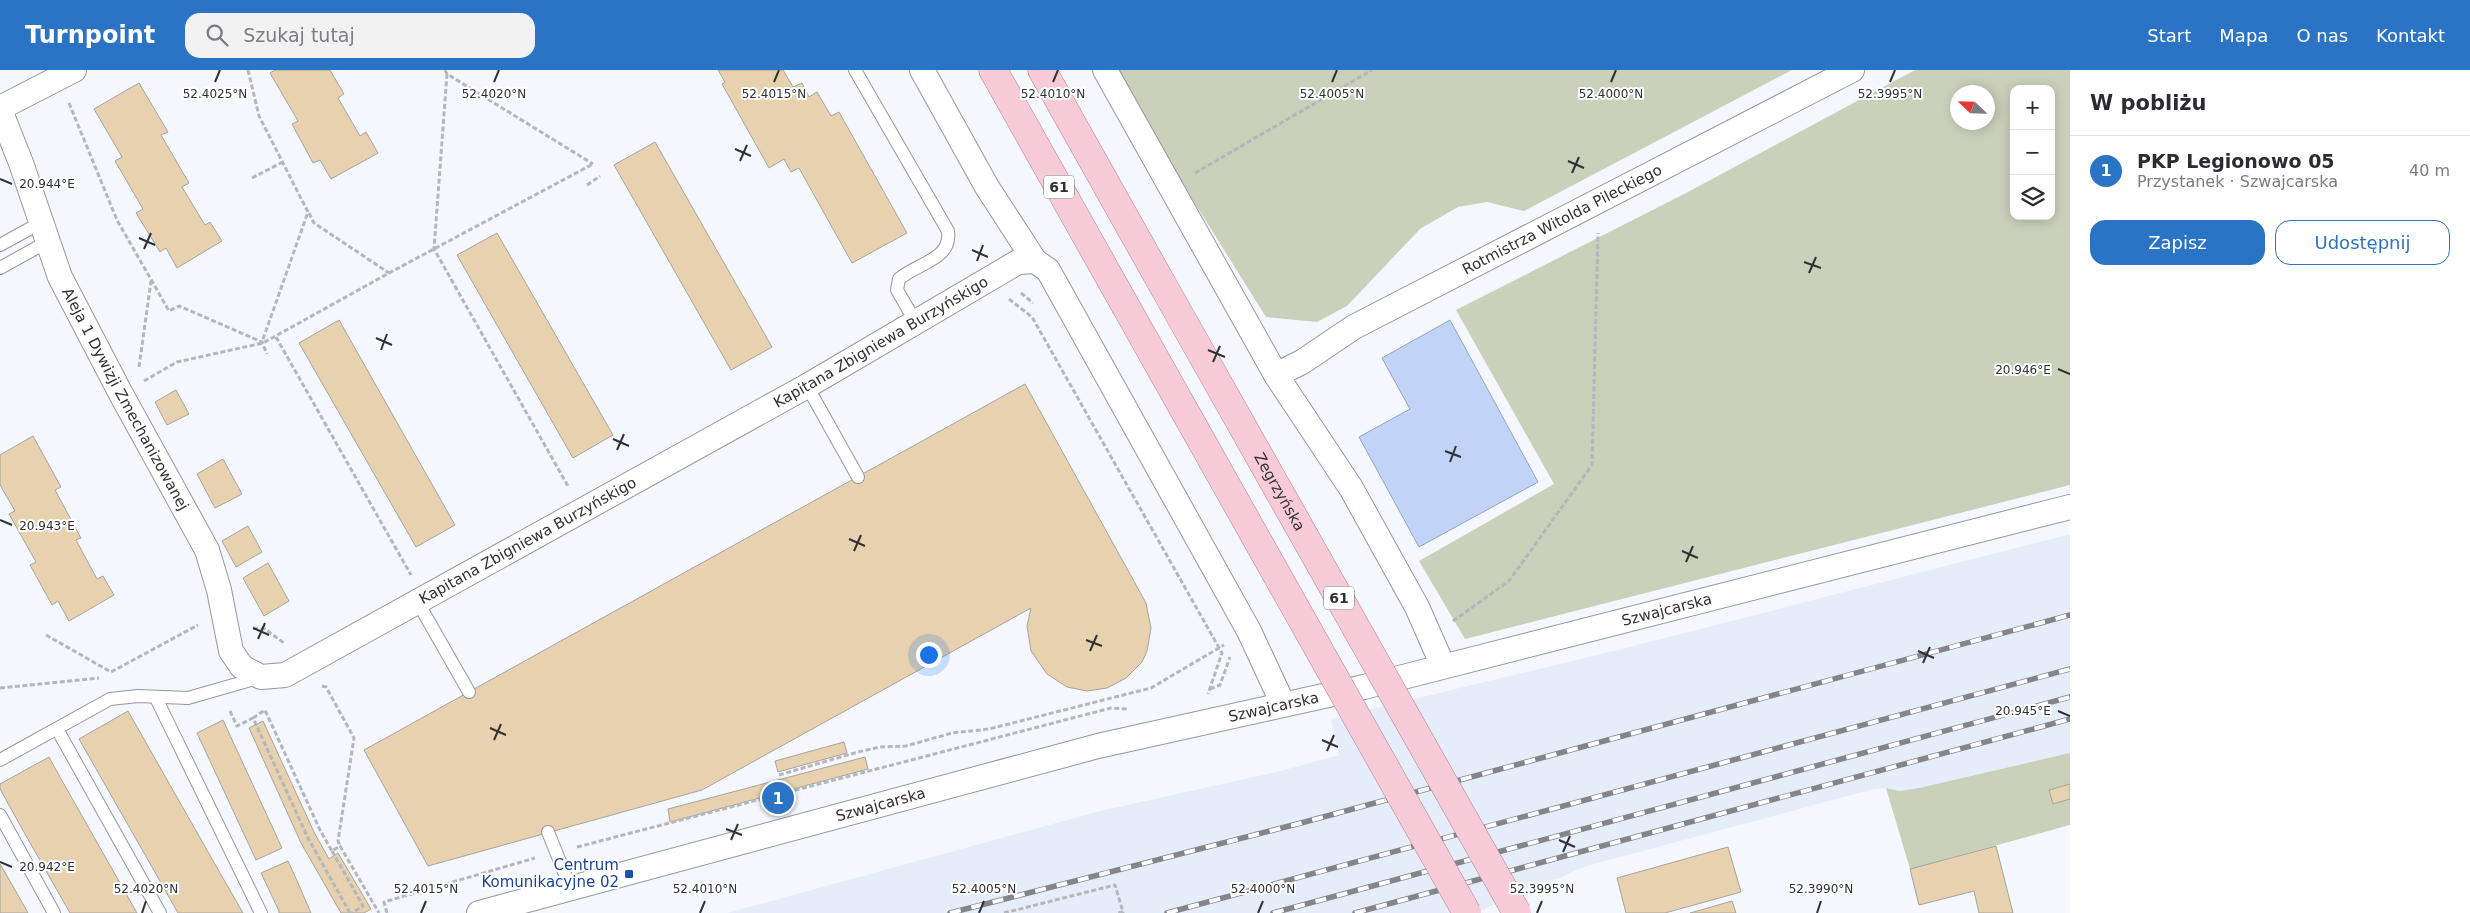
<!DOCTYPE html>
<html lang="pl">
<meta charset="utf-8">
<style>
body{margin:0;font-family:"DejaVu Sans",sans-serif;background:#f2f2f3;color:#2b2b33}
.controls{position:absolute;right:15px;top:15px;display:grid;overflow:hidden;border-radius:10px;box-shadow:0 2px 12px #0003}
.controls button{width:45px;height:45px;display:grid;place-items:center;padding:0;border:0;border-bottom:1px solid #e1e1e2;background:#fff;color:#2b2b33;font:25px sans-serif}
.compass{position:absolute;left:1950px;top:15px;width:45px;height:45px;border-radius:50%;background:#fff;box-shadow:0 2px 12px #0003;rotate:293deg}
.you{position:absolute;left:928px;top:584px;width:18px;height:18px;margin:-12px;border:4px solid #fff;border-radius:50%;background:#1a73e8;box-shadow:0 0 0 8px #1a73e833}
.badge{display:grid;place-items:center;width:32px;height:32px;border-radius:50%;background:#2b73c4;color:#fff;font-size:16px;font-weight:700}
.pin{position:absolute;translate:-50% -50%;border:2px solid #fff;box-shadow:0 1px 5px #0006}
.list{margin:0;padding:0;list-style:none}
h2{display:flex;justify-content:space-between;align-items:center;height:65px;margin:0;padding:0 20px;font-size:21px}
h2 small{font-size:16px;font-weight:400;color:#7c7c81}
.list li{display:grid;grid-template-columns:32px 1fr auto;gap:15px;align-items:center;box-sizing:border-box;height:70px;padding:0 20px;border-top:1px solid #e1e1e2}
.list b{display:block;font-size:19px;white-space:nowrap}
.list p{margin:0;font-size:16px;white-space:nowrap;color:#7c7c81}
.list em{font-size:16px;font-style:normal;color:#7c7c81}
.actions{display:flex;gap:10px;padding:15px 20px}
.actions a{flex:1;padding:11px 0;border:1px solid #2b73c4;border-radius:15px;text-align:center;font-size:18px;color:#2b73c4}
.actions .main{background:#2b73c4;color:#fff}
.icon{flex:none;width:28px;height:28px;fill:none;stroke:currentColor;stroke-width:2;stroke-linecap:round;stroke-linejoin:round}
.map{position:relative;flex:none;width:2070px;height:843px;overflow:hidden}
header{display:flex;align-items:center;gap:30px;box-sizing:border-box;height:70px;padding:0 25px;background:#2b73c4;color:#fff}
header strong{font-size:24px}
nav{display:flex;gap:28px;margin-inline-start:auto;font-size:18px}
.search{width:350px;height:45px;background:#f2f2f3;display:flex;align-items:center;gap:12px;box-sizing:border-box;padding:0 18px;border-radius:15px;color:#7c7c81;font-size:19px}
main{display:flex}
aside{flex:1;background:#fff}
.map>svg:first-child{display:block}
</style>
<header>
<strong>Turnpoint</strong>
<div class="search"><svg class="icon" aria-label="search" viewBox="0 0 24 24"><circle cx="10" cy="10" r="6"/><path d="M15 15l6 6"/></svg>Szukaj tutaj</div>
<nav><a>Start</a><a>Mapa</a><a>O nas</a><a>Kontakt</a></nav>
</header>
<main>
<div class="map">
<svg width="2070" height="843" viewBox="0 0 2070 843">
<rect width="100%" height="100%" fill="#f4f8fe"/>
<!-- built -->
<path fill="#e6edfa" d="M2070,464V683L1919,718L1900,721L1886,718L1870,720L1583,797L1560,808L1539,813L1476,843H727L1100,741L1277,702L1339,685L1331,649L1622,579Z"/>
<!-- green -->
<g fill="#c9d1bb" fill-rule="evenodd">
<path d="M1117,0H1792L1524,141L1487,132L1458,137L1420,159L1347,236L1317,252L1266,247L1184,116Z"/>
<path d="M1915,0H2070V415L1465,569L1419,491L1554,414L1456,240L1686,123ZM2014,19H2051V146H2014ZM1988,22V52H1958V22Z"/>
<path d="M2070,683V755L1910,799L1886,718L1900,721L1919,718Z"/>
</g>
<!-- water -->
<path fill="#c1d3f6" stroke="#96a2bc" d="M1450,250L1538,412L1419,477L1359,367L1410,339L1382,288Z"/>
<!-- building -->
<g fill="#e7d1ae" stroke="#a7a39e">
<path d="M275,0H330L344,24L338,28L360,66L366,62L378,83L331,109L320,90L313,93L292,54L298,51L270,3Z"/>
<path d="M718,0H783L793,17L802,13L809,27L817,22L831,46L839,42L907,163L852,193L799,98L791,102L784,89L769,98L722,14L725,12Z"/>
<path d="M139,13L168,62L161,65L189,113L182,117L205,155L210,152L222,171L177,198L166,178L160,182L136,143L143,139L115,91L122,87L94,39Z"/>
<path d="M655,72L772,277L731,300L614,95Z"/>
<path d="M497,163L613,365L573,388L457,185Z"/>
<path d="M339,250L455,455L416,477L299,273Z"/>
<path d="M1025,314L1146,533L1151,558L1147,581L1142,592L1126,608L1107,618L1087,621L1067,617L1047,604L1031,581L1027,556L1031,538L702,720L428,796L364,680Z"/>
<path d="M176,320L189,344L167,355L155,332Z"/>
<path d="M33,366L61,417L55,420L81,468L76,470L97,509L103,506L114,525L69,551L58,531L52,535L30,495L36,492L9,444L15,441L0,415V385Z"/>
<path d="M223,389L242,424L215,438L197,404Z"/>
<path d="M248,456L262,482L236,497L222,471Z"/>
<path d="M268,493L289,531L264,546L243,508Z"/>
<path d="M128,641L224,810L243,843H178L148,790L79,669Z"/>
<path d="M223,650L282,778L256,790L197,663Z"/>
<path d="M263,651L314,762L329,789L338,783L371,839L364,843H341L301,773L249,658Z"/>
<path d="M844,672L847,683L778,702L775,691Z"/>
<path d="M49,687L56,700L137,843H70L25,764L0,719V714Z"/>
<path d="M865,687L868,699L670,752L668,739Z"/>
<path d="M2070,714V729L2053,734L2049,720Z"/>
<path d="M1996,776L2013,843H1979L1974,821L1919,835L1910,799Z"/>
<path d="M1728,777L1741,822L1665,843H1626L1617,808Z"/>
<path d="M288,791L294,804L311,843H279V841L261,803Z"/>
<path d="M0,794L14,818L28,843H0Z"/>
<path d="M1732,831L1736,843H1690Z"/>
</g>
<g fill="none" stroke-linecap="round" stroke-linejoin="round">
<defs>
<g id="service">
<path d="M855,0L948,161C952,190 917,193 899,209L897,220L915,251"/>
<path d="M0,175L40,153"/>
<path d="M0,198L47,172"/>
<path d="M807,316L858,407"/>
<path d="M417,531L469,622"/>
<path d="M156,628L261,843"/>
<path d="M57,659L160,843"/>
<path d="M0,690L110,629L138,626L188,628L261,607"/>
<path d="M0,745L54,843"/>
<path d="M548,762L571,819"/>
</g>
<g id="minor">
<path d="M922,0L987,117L1035,191L1048,200L1249,561L1283,634"/>
<path d="M1105,0L1276,305L1351,418L1417,537L1443,596"/>
<path d="M0,38L74,0"/>
<path id="s1" d="M0,40L21,93L60,207L121,324L207,480L219,520L231,581L242,597L261,607L285,605L807,316L1018,192L1035,191"/>
<path id="s2" d="M1276,305L1302,292L1354,257L1852,0"/>
<path id="s3" d="M479,843L1098,676L1364,617L2070,437"/>
</g>
<g id="primary">
<path d="M993,0L1125,235"/>
<path d="M1042,0L1161,212"/>
</g>
</defs>
<!-- service casing -->
<use href="#service" stroke="#94979c" stroke-width="14"/>
<!-- minor casing -->
<use href="#minor" stroke="#94979c" stroke-width="26"/>
<!-- primary casing -->
<use href="#primary" stroke="#af7f8e" stroke-width="29"/>
<!-- path -->
<g stroke="#b4b7bc" stroke-width="3" stroke-dasharray="5 2.5" stroke-linecap="butt">
<path d="M248,0L259,46L308,142L262,272"/>
<path d="M445,0L447,4L593,94"/>
<path d="M447,4L434,179L569,418"/>
<path d="M69,33L117,150L169,241L179,236L262,272L267,284"/>
<path d="M1195,103L1372,0"/>
<path d="M252,108L283,92"/>
<path d="M587,115L600,106"/>
<path d="M309,143L314,153L389,203"/>
<path d="M1021,223L1033,233"/>
<path d="M1009,229L1032,247L1222,583L1208,624"/>
<path d="M276,267L411,505"/>
<path d="M139,297L151,211"/>
<path d="M144,311L177,292L263,273L389,203L593,94"/>
<path d="M1453,551L1509,511L1592,395L1598,163"/>
<path d="M253,558L265,559L284,573"/>
<path d="M46,565L111,602L198,555"/>
<path d="M322,616L326,617L354,668L338,771L340,776"/>
<path d="M0,618L99,608"/>
<path d="M1210,619L1220,615L1230,587"/>
<path d="M230,641L237,656L253,648L308,768L350,843"/>
<path d="M253,648L265,640L320,760L332,781L340,776L379,843"/>
<path d="M779,705L858,682L880,677L906,676L952,663L989,659L1151,618L1224,575"/>
<path d="M577,777L1111,638L1128,639"/>
<path d="M332,781L363,836L352,843"/>
<path d="M387,843L384,832L535,788"/>
<path d="M1004,843L1115,815L1123,842L1118,843"/>
</g>
<!-- service -->
<use href="#service" stroke="#fff" stroke-width="12"/>
<!-- minor -->
<use href="#minor" stroke="#fff" stroke-width="24"/>
<!-- primary -->
<use href="#primary" stroke="#f8cbd9" stroke-width="28"/>
<defs>
<g id="rail">
<path d="M950,843L1301,753L2070,545"/>
<path d="M1167,843L2070,599"/>
<path d="M1273,843L2070,627"/>
<path d="M1355,843L2070,649"/>
</g>
</defs>
<!-- rail casing -->
<use href="#rail" stroke="#838589" stroke-width="5.5"/>
<!-- rail -->
<use href="#rail" stroke="#fff" stroke-width="4" stroke-dasharray="11" stroke-linecap="butt"/>
<defs>
<g id="primary-bridge">
<path id="s4" d="M1161,212L1517,843"/>
<path d="M1125,235L1467,843"/>
</g>
</defs>
<!-- primary-bridge casing -->
<use href="#primary-bridge" stroke="#af7f8e" stroke-width="29" stroke-linecap="butt"/>
<!-- primary-bridge -->
<use href="#primary-bridge" stroke="#f8cbd9" stroke-width="28"/>
</g>
<!-- ticks -->
<path fill="none" stroke="#303134" stroke-width="2" d="M215,12L220,0M494,12L499,0M774,12L779,0M1053,12L1058,0M1332,12L1337,0M1611,12L1616,0M1890,12L1895,0M735,79L751,86M740,91L747,75M1568,91L1584,98M1572,103L1579,87M0,109L12,114M139,168L155,175M144,179L151,163M972,180L988,187M977,191L983,175M1804,192L1821,198M1809,203L1816,187M376,268L392,275M381,280L387,264M1208,280L1225,287M1213,292L1220,276M2058,299L2070,304M613,369L629,376M617,380L624,364M1445,381L1461,387M1450,392L1456,376M0,450L12,455M849,469L865,476M854,481L861,465M1682,481L1698,488M1686,492L1693,476M253,558L269,565M258,569L265,553M1086,570L1102,576M1090,581L1097,565M1918,581L1934,588M1923,593L1930,577M2058,641L2070,646M490,658L506,665M494,670L501,654M1322,670L1338,677M1327,681L1334,665M726,759L742,765M731,770L738,754M1559,770L1575,777M1563,782L1570,766M0,792L12,797M142,843L146,831M421,843L426,831M700,843L705,831M979,843L984,831M1258,843L1263,831M1537,843L1542,831M1817,843L1821,831"/>
<!-- markers -->
<rect fill="#1a4fb4" stroke="#fff" stroke-width="2" x="624" y="799" width="10" height="10" rx="2.5"/>
<g text-anchor="middle" stroke-width="4" stroke-linejoin="round" paint-order="stroke">
<!-- shield labels -->
<g fill="#fff" stroke="#6e6f71" stroke-width="1">
<rect x="1044" y="105.5" width="30" height="23" rx="4"/>
<rect x="1324" y="516.5" width="30" height="23" rx="4"/>
</g>
<g font-size="14" font-weight="bold" fill="#303134">
<text x="1059" y="122">61</text>
<text x="1339" y="533">61</text>
</g>
<!-- street labels -->
<g font-size="15" fill="#303134" stroke="#fff">
<text dy="5" stroke="none"><textPath href="#s2" startOffset="326">Rotmistrza Witolda Pileckiego</textPath></text>
<text dy="5" stroke="none"><textPath href="#s1" startOffset="1339">Kapitana Zbigniewa Burzyńskigo</textPath></text>
<text dy="5" stroke="none"><textPath href="#s1" startOffset="316">Aleja 1 Dywizji Zmechanizowanej</textPath></text>
<text dy="5" stroke="none"><textPath href="#s4" startOffset="241">Zegrzyńska</textPath></text>
<text dy="5" stroke="none"><textPath href="#s1" startOffset="934">Kapitana Zbigniewa Burzyńskigo</textPath></text>
<text dy="5" stroke="none"><textPath href="#s3" startOffset="1226">Szwajcarska</textPath></text>
<text dy="5" stroke="none"><textPath href="#s3" startOffset="821">Szwajcarska</textPath></text>
<text dy="5" stroke="none"><textPath href="#s3" startOffset="416">Szwajcarska</textPath></text>
</g>
<!-- transit labels -->
<g font-size="15" fill="#164399" stroke="#fff" text-anchor="end">
<text x="619" y="800">Centrum<tspan x="619" dy="17">Komunikacyjne 02</tspan></text>
</g>
</g>
<g font-size="12" text-anchor="middle" fill="#303134" stroke="#fff" stroke-width="4" stroke-linejoin="round" paint-order="stroke">
<text x="215" y="28">52.4025°N</text>
<text x="494" y="28">52.4020°N</text>
<text x="774" y="28">52.4015°N</text>
<text x="1053" y="28">52.4010°N</text>
<text x="1332" y="28">52.4005°N</text>
<text x="1611" y="28">52.4000°N</text>
<text x="1890" y="28">52.3995°N</text>
<text x="47" y="118">20.944°E</text>
<text x="2023" y="304">20.946°E</text>
<text x="47" y="460">20.943°E</text>
<text x="2023" y="645">20.945°E</text>
<text x="47" y="801">20.942°E</text>
<text x="146" y="823">52.4020°N</text>
<text x="426" y="823">52.4015°N</text>
<text x="705" y="823">52.4010°N</text>
<text x="984" y="823">52.4005°N</text>
<text x="1263" y="823">52.4000°N</text>
<text x="1542" y="823">52.3995°N</text>
<text x="1821" y="823">52.3990°N</text>
</g>
</svg>
<div class="controls">
<button>+</button>
<button>−</button>
<button><svg class="icon" aria-label="layers" viewBox="0 0 24 24"><path d="M12 4l9 5-9 5-9-5zM3 14l9 5 9-5"/></svg></button>
</div>
<svg class="compass" viewBox="-18 -18 36 36"><path d="M0-13l5 13h-10z" fill="#e53935"/><path d="M0 13l5-13h-10z" fill="#7c7c81"/></svg>
<div class="you"></div>
<div class="pin badge" style="left:778px;top:728px">1</div>
</div>
<aside>
<h2>W pobliżu<small></small></h2>
<ul class="list">
<li><span class="badge">1</span><div><b>PKP Legionowo 05</b><p>Przystanek · Szwajcarska</p></div><em>40 m</em></li>
</ul>
<div class="actions"><a class="main">Zapisz</a><a>Udostępnij</a></div>
</aside>
</main>
